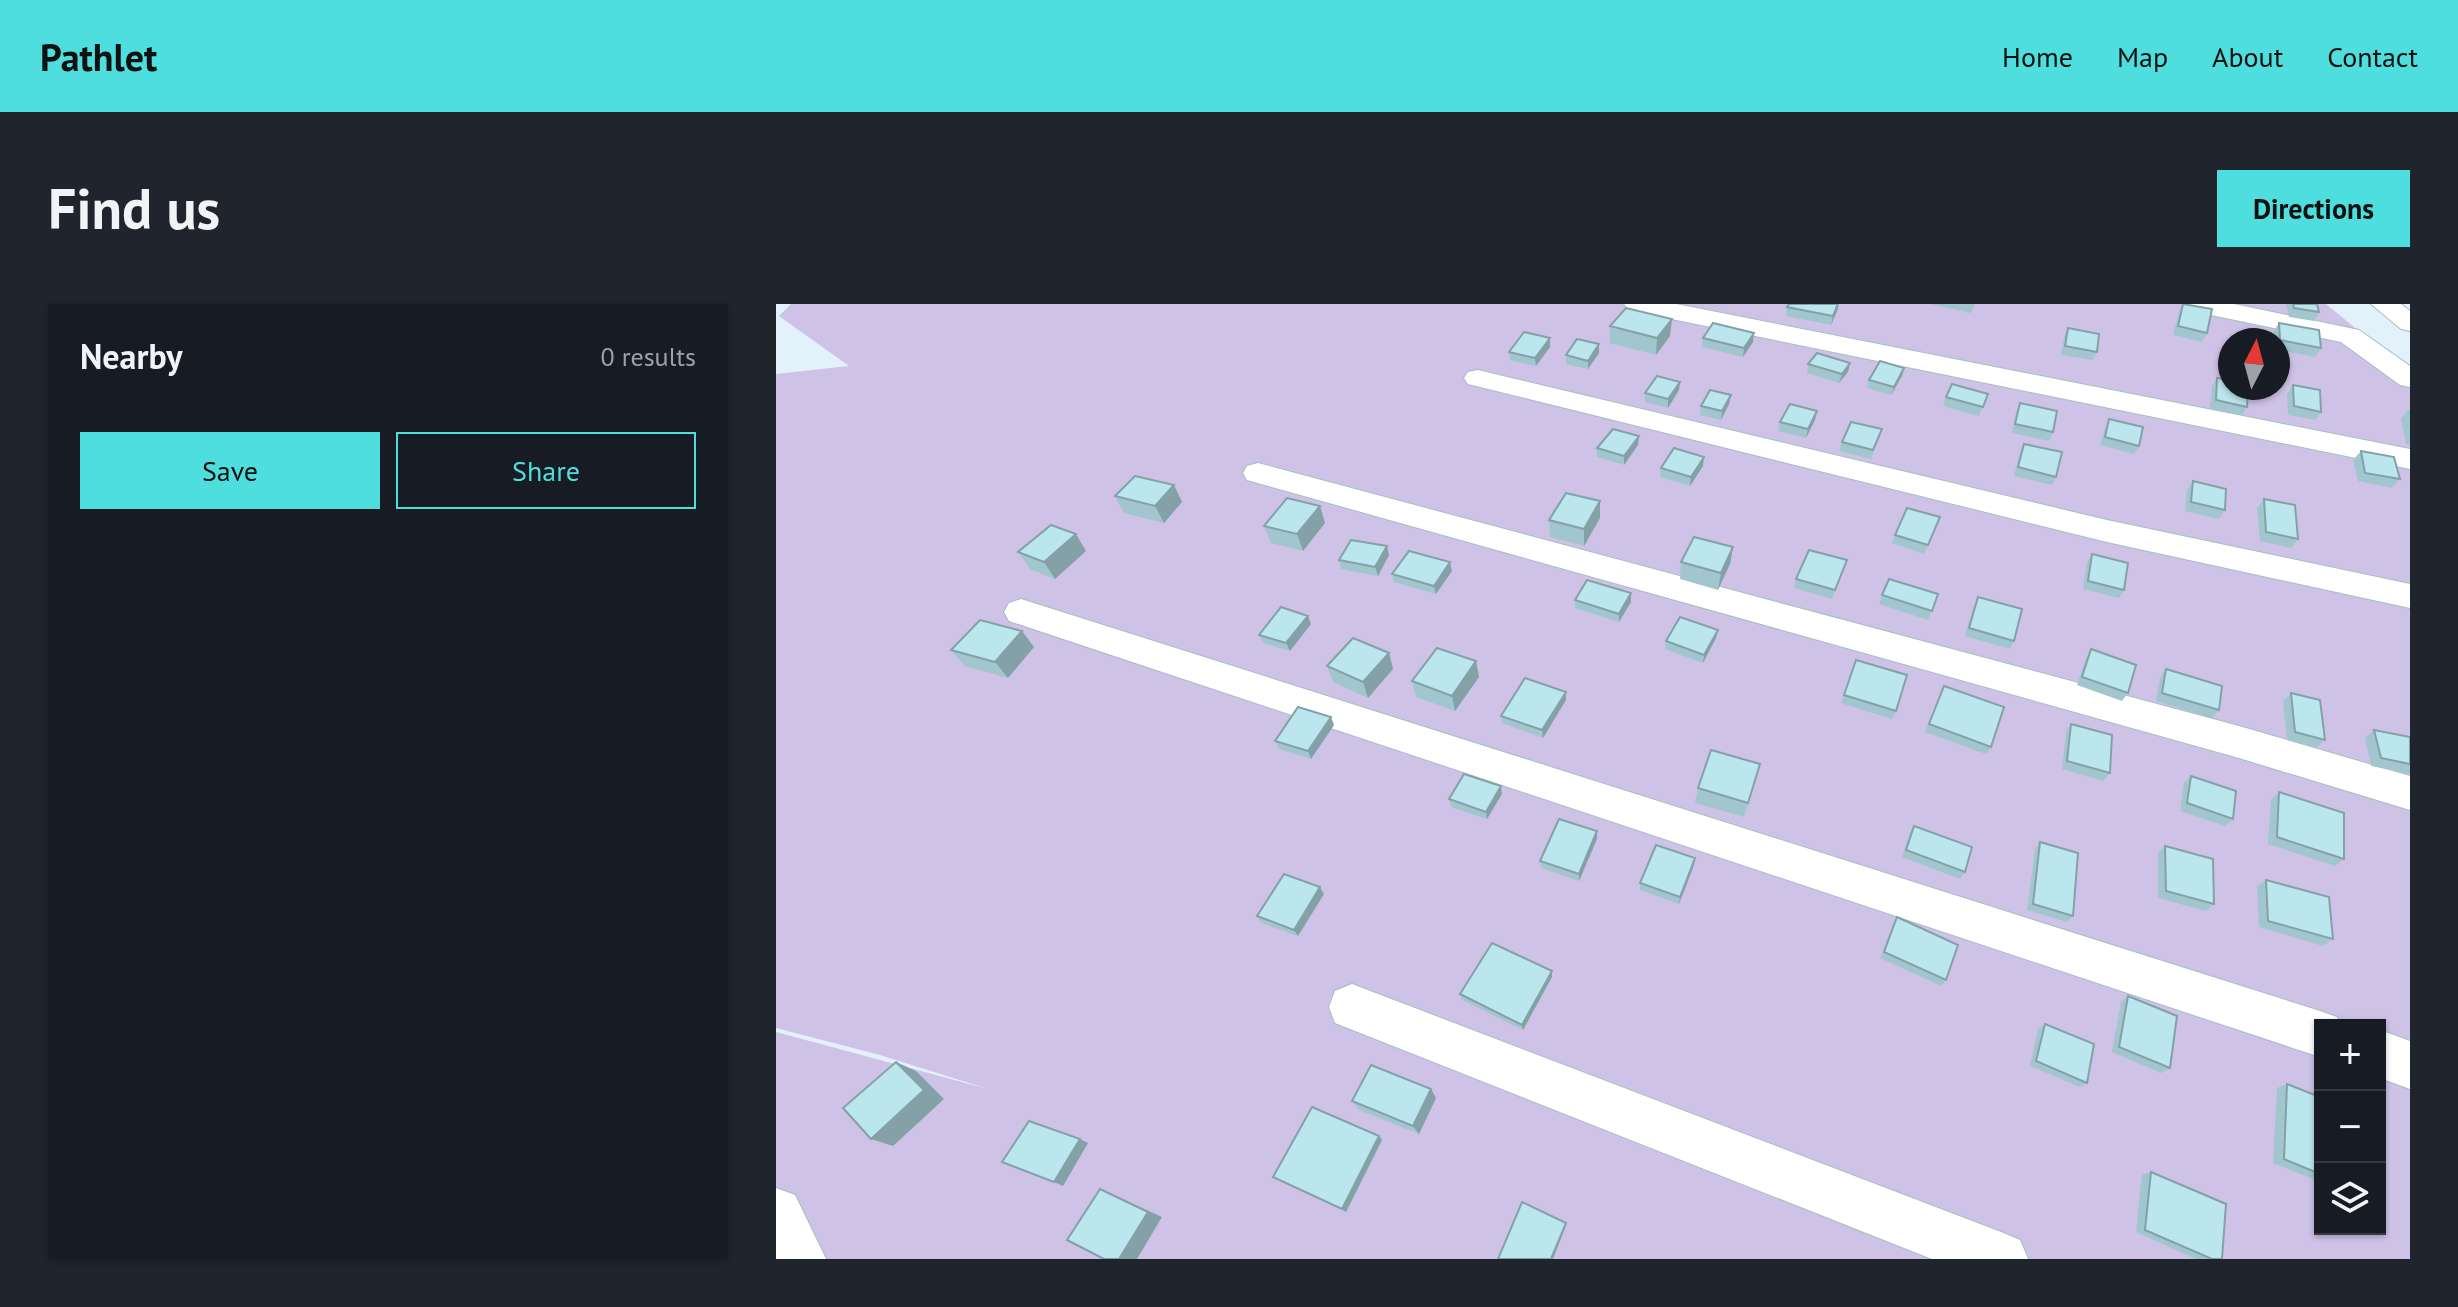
<!DOCTYPE html>
<meta charset="utf-8">
<style>
body{margin:0;font-family:"PT Sans",sans-serif;background:#20242c;color:#f1f3f6}
.controls{position:absolute;right:24px;bottom:24px;display:grid;overflow:hidden;border-radius:0px;box-shadow:0 2px 6px #0004}
.controls button{width:72px;height:72px;display:grid;place-items:center;padding:0;border:0;border-bottom:2px solid #363941;background:#171b24;color:#f1f3f6;font:40px sans-serif}
.compass{position:absolute;left:1442px;top:24px;width:72px;height:72px;border-radius:50%;background:#171b24;box-shadow:0 2px 6px #0004;rotate:6deg}
.list{margin:0;padding:0;list-style:none}
h2{display:flex;justify-content:space-between;align-items:center;height:104px;margin:0;padding:0 32px;font-size:34px}
h2 small{font-size:26px;font-weight:400;color:#9ea1a6}
.actions{display:flex;gap:16px;padding:24px 32px}
.actions a{flex:1;padding:18px 0;border:2px solid #4ededd;border-radius:0px;text-align:center;font-size:28px;color:#4ededd}
.actions .main{background:#4ededd;color:#111}
.icon{flex:none;width:44px;height:44px;fill:none;stroke:currentColor;stroke-width:2;stroke-linecap:round;stroke-linejoin:round}
.map{position:relative;flex:none;width:1634px;height:955px;overflow:hidden;border-radius:0px}
header{display:flex;align-items:center;gap:48px;box-sizing:border-box;height:112px;padding:0 40px;background:#4ededd;color:#111}
header strong{font-size:38px}
nav{display:flex;gap:44px;margin-inline-start:auto;font-size:28px}
.intro{display:flex;align-items:center;justify-content:space-between;box-sizing:border-box;height:192px;padding:0 48px}
h1{margin:0;font-size:56px}
.button{padding:20px 36px;border-radius:0px;background:#4ededd;color:#111;font-size:28px;font-weight:700}
main{display:flex;gap:48px;padding:0 48px}
aside{flex:1;background:#171b24;border-radius:0px;box-shadow:0 2px 6px #0004}
.map>svg:first-child{display:block}
</style>
<header>
<strong>Pathlet</strong>
<nav><a>Home</a><a>Map</a><a>About</a><a>Contact</a></nav>
</header>
<div class="intro"><h1>Find us</h1><a class="button">Directions</a></div>
<main>
<aside>
<h2>Nearby<small>0 results</small></h2>
<ul class="list">
</ul>
<div class="actions"><a class="main">Save</a><a>Share</a></div>
</aside>
<div class="map">
<svg width="1634" height="955" viewBox="0 0 1634 955">
<rect width="100%" height="100%" fill="#e2f1fa"/>
<!-- green -->
<path fill="#cfc2e7" fill-rule="evenodd" d="M15,0H1550L1634,69V955H0V728L212,785L104,751L0,724V70L73,62L3,12ZM1454,36H1502V84H1454ZM1544,721H1604V925H1544Z"/>
<g fill="none" stroke-linecap="round" stroke-linejoin="round">
<defs>
<g id="minor">
<path d="M848,0H900L1634,145V165L861,8L852,5Z"/>
<path d="M1408,0H1458L1583,26L1634,62V83L1624,81L1565,38L1421,8L1412,5Z"/>
<path d="M1595,0H1625L1634,7V27L1625,25Z"/>
<path d="M702,66L1331,216L1634,280V304L1331,238L692,80L688,74L692,68Z"/>
<path d="M482,159L1463,422L1634,472V506L1463,454L471,176L467,169L471,162Z"/>
<path d="M245,295L1544,707L1561,713L1564,721H1544V753L233,317L228,308L233,299Z"/>
<path d="M576,680L1225,928L1244,936L1252,955H1156L559,719L553,703L559,687Z"/>
<path d="M1604,726L1634,737V785L1604,774Z"/>
<path d="M0,884L19,891L50,955H0Z"/>
</g>
</defs>
<!-- minor casing -->
<use href="#minor" stroke="#a5bfc5" stroke-width="2"/>
<!-- minor -->
<use href="#minor" fill="#fff" fill-rule="evenodd"/>
</g>
<!-- wall -->
<g fill="#a2c6cd">
<path d="M1155,0H1199L1195,9Z"/>
<path d="M1407,0L1431,29L1426,38L1397,31L1403,8Z"/>
<path d="M1510,0H1541L1543,8L1538,17L1513,13Z"/>
<path d="M1011,3L1062,5L1055,21L1010,12Z"/>
<path d="M896,15L894,32L880,51L834,39V22Z"/>
<path d="M1503,19L1545,44L1539,53L1502,46V36H1498L1497,28Z"/>
<path d="M1292,24L1321,48L1317,56L1285,51L1288,33Z"/>
<path d="M927,34L977,38L967,53L926,43Z"/>
<path d="M823,40V49L812,65L790,60V51Z"/>
<path d="M774,43L760,62L734,56L733,48Z"/>
<path d="M1032,60L1072,68L1063,79L1031,69Z"/>
<path d="M1128,64L1126,72L1115,91L1091,84L1093,76Z"/>
<path d="M1441,74L1471,103L1466,111L1434,104L1436,82Z"/>
<path d="M1517,81L1545,108L1539,116L1512,111L1511,90Z"/>
<path d="M903,86L892,104L869,98V89Z"/>
<path d="M1212,90L1203,112L1167,102L1170,93Z"/>
<path d="M955,91L953,100L945,116L924,111L925,102Z"/>
<path d="M1244,99L1277,128L1273,137L1236,129L1240,108Z"/>
<path d="M1632,106H1634V141L1630,140L1625,115Z"/>
<path d="M1333,115L1363,142L1358,150L1324,141L1329,124Z"/>
<path d="M1039,116L1030,134L1002,127L1004,118Z"/>
<path d="M1106,125L1095,155L1063,147L1066,138Z"/>
<path d="M1248,140L1280,173L1276,181L1238,172L1244,148Z"/>
<path d="M862,141L848,161L821,153V144Z"/>
<path d="M1585,147L1624,175L1616,184L1582,177L1577,156Z"/>
<path d="M927,162L914,182L884,173L885,164Z"/>
<path d="M1417,177L1449,206L1443,215L1409,207L1411,186Z"/>
<path d="M398,181L406,198L388,219L348,209L339,192Z"/>
<path d="M1488,195L1522,235L1515,244L1484,237L1481,204Z"/>
<path d="M824,197V214L808,242L774,233L773,216Z"/>
<path d="M544,202L549,219L527,247L495,239L488,222Z"/>
<path d="M1164,213L1148,250L1116,239L1119,231Z"/>
<path d="M611,242L613,251L602,272L565,265L563,256Z"/>
<path d="M957,243L954,260L942,286L904,275L905,258Z"/>
<path d="M310,247L279,275L254,265L242,248Z"/>
<path d="M1316,250L1348,286L1343,294L1307,285L1311,258Z"/>
<path d="M1068,265L1056,295L1018,284L1020,275Z"/>
<path d="M676,267L660,290L618,278L616,270Z"/>
<path d="M1113,275L1162,290L1152,316L1103,300Z"/>
<path d="M855,289V298L843,318L799,304V296Z"/>
<path d="M1202,293L1238,337L1234,345L1189,332L1198,301Z"/>
<path d="M535,320L514,347L487,339L483,331Z"/>
<path d="M942,326L940,334L927,359L889,345L890,337Z"/>
<path d="M258,343L232,374L189,362L175,346Z"/>
<path d="M1315,345L1352,389L1346,397L1301,381L1310,354Z"/>
<path d="M613,349L617,365L592,394L557,378L551,362Z"/>
<path d="M1080,356L1120,407L1116,415L1065,399Z"/>
<path d="M700,357L703,373L679,407L640,393L636,377Z"/>
<path d="M1390,365L1443,406L1436,414L1380,397L1384,373Z"/>
<path d="M1168,382L1215,443L1210,450L1149,428Z"/>
<path d="M790,388V396L767,434L726,419L725,412Z"/>
<path d="M1515,389L1549,436L1540,444L1511,436L1507,397Z"/>
<path d="M1295,420L1334,469L1327,477L1286,465L1290,428Z"/>
<path d="M558,421L535,455L503,445L499,437Z"/>
<path d="M1598,426L1634,433V470L1595,462L1589,434Z"/>
<path d="M1415,472L1457,515L1449,522L1404,507L1408,479Z"/>
<path d="M980,475L968,513L919,499L922,484Z"/>
<path d="M1503,488L1568,555L1559,562L1492,540L1495,496Z"/>
<path d="M726,490L711,515L675,503L673,495Z"/>
<path d="M1138,522L1189,568L1184,575L1126,553L1134,529Z"/>
<path d="M821,535L803,577L765,564L764,557Z"/>
<path d="M1264,538L1297,612L1291,618L1251,606L1259,545Z"/>
<path d="M1389,542L1438,600L1430,607L1382,594V549Z"/>
<path d="M919,554L918,561L903,600L864,586V579Z"/>
<path d="M1490,576L1557,635L1547,642L1483,623L1481,582Z"/>
<path d="M548,590L522,632L485,619L481,612Z"/>
<path d="M1121,613L1170,676L1165,682L1104,654L1117,620Z"/>
<path d="M776,667V673L747,726L686,696L684,690Z"/>
<path d="M1352,692L1394,764L1385,769L1336,748L1345,698Z"/>
<path d="M1269,720L1311,779L1304,783L1254,762L1262,725Z"/>
<path d="M1511,780L1544,793V878L1497,859L1501,784Z"/>
<path d="M655,785L660,794L643,830L583,806L576,797Z"/>
<path d="M603,832L606,836L570,908L497,873Z"/>
<path d="M1375,868L1446,955H1420L1360,928L1366,871Z"/>
</g>
<!-- shaded-wall -->
<g fill="#84a1a7">
<path d="M1062,0V5L1055,21L1057,12Z"/>
<path d="M896,15L894,32L880,51L881,34Z"/>
<path d="M978,29L977,38L967,53L968,44Z"/>
<path d="M774,34V43L760,62L759,54Z"/>
<path d="M823,40V49L812,65V57Z"/>
<path d="M1074,59L1072,68L1063,79L1066,70Z"/>
<path d="M1128,64L1126,72L1115,91L1118,83Z"/>
<path d="M904,78L903,86L892,104V95Z"/>
<path d="M955,91L953,100L945,116L946,107Z"/>
<path d="M1041,107L1039,116L1030,134L1032,125Z"/>
<path d="M863,132L862,141L848,161V152Z"/>
<path d="M928,153L927,162L914,182L915,173Z"/>
<path d="M398,181L406,198L388,219L379,202Z"/>
<path d="M824,197V214L808,242V225Z"/>
<path d="M544,202L549,219L527,247L521,230Z"/>
<path d="M300,230L310,247L279,275L268,258Z"/>
<path d="M611,242L613,251L602,272L599,263Z"/>
<path d="M957,243L954,260L942,286L945,269Z"/>
<path d="M674,258L676,267L660,290L658,282Z"/>
<path d="M855,289V298L843,318V310Z"/>
<path d="M532,312L535,320L514,347L510,339Z"/>
<path d="M942,326L940,334L927,359L928,351Z"/>
<path d="M246,327L258,343L232,374L219,358Z"/>
<path d="M613,349L617,365L592,394L587,378Z"/>
<path d="M700,357L703,373L679,407L676,392Z"/>
<path d="M790,388V396L767,434L766,426Z"/>
<path d="M555,413L558,421L535,455L532,447Z"/>
<path d="M725,482L726,490L711,515L710,508Z"/>
<path d="M821,527V535L803,577V570Z"/>
<path d="M919,554L918,561L903,600L904,593Z"/>
<path d="M544,583L548,590L522,632L518,626Z"/>
<path d="M776,667V673L747,726L746,721Z"/>
<path d="M120,758L140,767L168,795L117,842L95,835Z"/>
<path d="M655,785L660,794L643,830L637,822Z"/>
<path d="M603,832L606,836L570,908L566,905Z"/>
<path d="M304,835L312,839L287,882L278,878Z"/>
<path d="M324,885L386,913L361,955H343Z"/>
<path d="M790,919V921L777,955H775Z"/>
</g>
<!-- building -->
<g fill="#bce6ee" stroke="#84a1a7" stroke-width="2">
<path d="M1013,0H1062L1057,12L1011,3Z"/>
<path d="M1407,0L1436,5L1431,29L1402,22Z"/>
<path d="M1517,0H1541L1543,8L1518,4Z"/>
<path d="M850,4L896,15L881,34L834,22Z"/>
<path d="M937,19L978,29L968,44L927,34Z"/>
<path d="M1503,19L1543,26L1545,44L1504,36Z"/>
<path d="M1292,24L1323,30L1321,48L1289,42Z"/>
<path d="M748,28L774,34L759,54L733,48Z"/>
<path d="M801,35L823,40L812,57L790,51Z"/>
<path d="M1041,49L1074,59L1066,70L1032,60Z"/>
<path d="M1104,57L1128,64L1118,83L1093,76Z"/>
<path d="M881,72L904,78L892,95L869,89Z"/>
<path d="M1441,74L1454,76V84H1472L1471,103L1440,96Z"/>
<path d="M1176,80L1212,90L1207,103L1170,93Z"/>
<path d="M1517,81L1544,86L1545,108L1518,102Z"/>
<path d="M934,86L955,91L946,107L925,102Z"/>
<path d="M1244,99L1281,107L1277,128L1239,120Z"/>
<path d="M1014,100L1041,107L1032,125L1004,118Z"/>
<path d="M1333,115L1367,123L1363,142L1329,133Z"/>
<path d="M1075,118L1106,125L1097,146L1066,138Z"/>
<path d="M837,125L863,132L848,152L821,144Z"/>
<path d="M1248,140L1286,148L1280,173L1242,163Z"/>
<path d="M898,144L928,153L915,173L885,164Z"/>
<path d="M1585,147L1618,153L1624,175L1589,169Z"/>
<path d="M359,172L398,181L379,202L339,192Z"/>
<path d="M1417,177L1450,185L1449,206L1415,198Z"/>
<path d="M790,189L824,197L808,225L773,216Z"/>
<path d="M511,194L544,202L521,230L488,222Z"/>
<path d="M1488,195L1519,201L1522,235L1490,228Z"/>
<path d="M1131,204L1164,213L1152,241L1119,231Z"/>
<path d="M275,221L300,230L268,258L242,248Z"/>
<path d="M918,233L957,243L945,269L905,258Z"/>
<path d="M575,236L611,242L599,263L563,256Z"/>
<path d="M1033,246L1071,256L1059,286L1020,275Z"/>
<path d="M633,247L674,258L658,282L616,270Z"/>
<path d="M1316,250L1352,259L1348,286L1312,277Z"/>
<path d="M1113,275L1162,290L1156,307L1106,291Z"/>
<path d="M811,276L855,289L843,310L799,296Z"/>
<path d="M1202,293L1246,305L1238,337L1193,324Z"/>
<path d="M505,303L532,312L510,339L483,331Z"/>
<path d="M904,313L942,326L928,351L890,337Z"/>
<path d="M204,316L246,327L219,358L175,346Z"/>
<path d="M577,334L613,349L587,378L551,362Z"/>
<path d="M661,344L700,357L676,392L636,377Z"/>
<path d="M1315,345L1360,361L1352,389L1306,373Z"/>
<path d="M1080,356L1131,371L1120,407L1068,391Z"/>
<path d="M1390,365L1446,382L1443,406L1386,389Z"/>
<path d="M749,374L790,388L766,426L725,412Z"/>
<path d="M1168,382L1228,403L1215,443L1153,420Z"/>
<path d="M1515,389L1544,396L1549,436L1519,428Z"/>
<path d="M522,403L555,413L532,447L499,437Z"/>
<path d="M1295,420L1336,431L1334,469L1291,457Z"/>
<path d="M1598,426L1634,433V460L1605,454Z"/>
<path d="M935,446L984,460L972,499L922,484Z"/>
<path d="M688,470L725,482L710,508L673,495Z"/>
<path d="M1415,472L1460,487L1457,515L1411,499Z"/>
<path d="M1503,488L1568,509V555L1501,533Z"/>
<path d="M783,515L821,527L803,570L764,557Z"/>
<path d="M1138,522L1196,543L1189,568L1130,546Z"/>
<path d="M1264,538L1302,549L1297,612L1257,600Z"/>
<path d="M880,541L919,554L904,593L864,579Z"/>
<path d="M1389,542L1437,555L1438,600L1390,587Z"/>
<path d="M508,570L544,583L518,626L481,612Z"/>
<path d="M1490,576L1553,593L1557,635L1492,617Z"/>
<path d="M1121,613L1182,641L1170,676L1108,648Z"/>
<path d="M716,639L776,667L746,721L684,690Z"/>
<path d="M1352,692L1401,712L1394,764L1343,743Z"/>
<path d="M1269,720L1318,740L1311,779L1260,757Z"/>
<path d="M120,758L148,786L95,835L67,804Z"/>
<path d="M595,761L655,785L637,822L576,797Z"/>
<path d="M1511,780L1544,793V870L1508,855Z"/>
<path d="M536,803L603,832L566,905L497,873Z"/>
<path d="M253,817L304,835L278,878L226,858Z"/>
<path d="M1375,868L1450,900L1446,955H1436L1369,926Z"/>
<path d="M324,885L372,908L343,955H328L291,936Z"/>
<path d="M746,898L790,919L775,955H722Z"/>
</g>
</svg>
<div class="controls">
<button>+</button>
<button>−</button>
<button><svg class="icon" aria-label="layers" viewBox="0 0 24 24"><path d="M12 4l9 5-9 5-9-5zM3 14l9 5 9-5"/></svg></button>
</div>
<svg class="compass" viewBox="-18 -18 36 36"><path d="M0-13l5 13h-10z" fill="#e53935"/><path d="M0 13l5-13h-10z" fill="#9ea1a6"/></svg>
</div>
</main>
